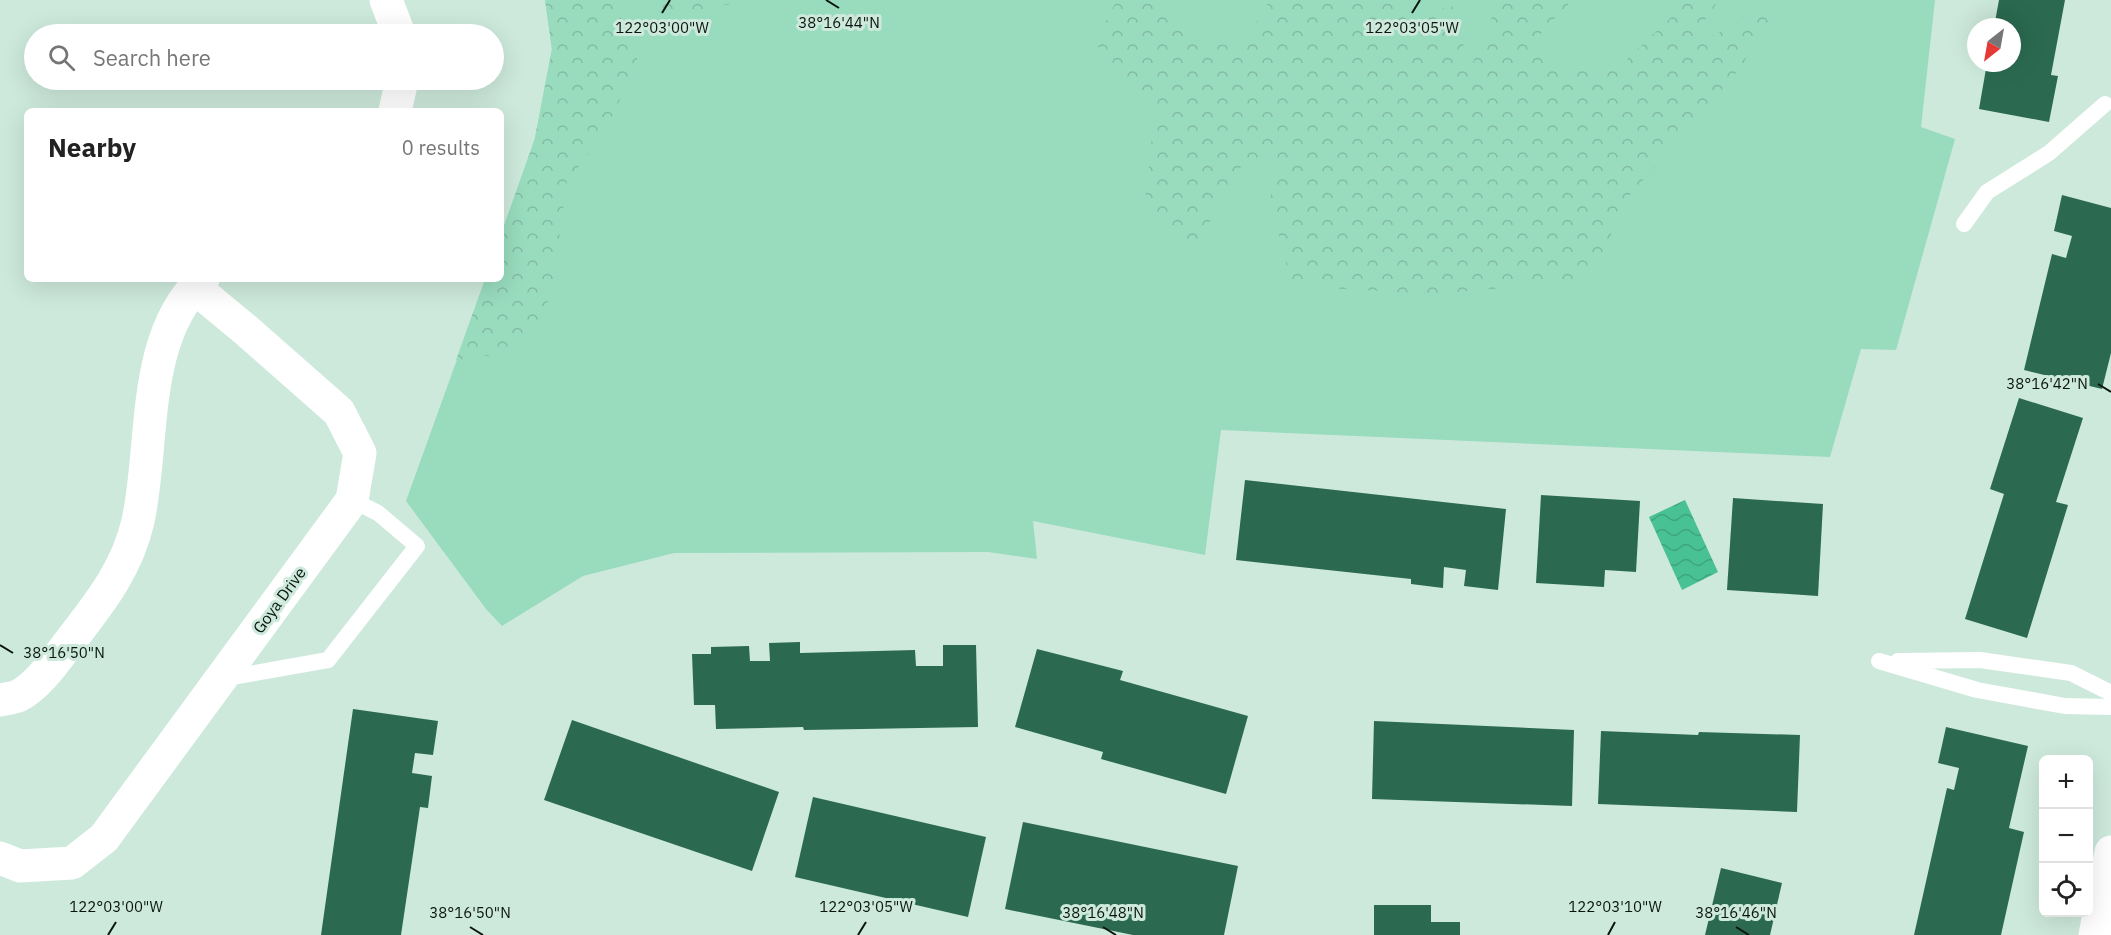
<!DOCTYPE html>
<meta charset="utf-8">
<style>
body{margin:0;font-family:"IBM Plex Sans",sans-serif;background:#f2f2f2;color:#222}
.controls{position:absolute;right:18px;bottom:18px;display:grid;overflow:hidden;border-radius:9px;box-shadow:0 6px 24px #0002}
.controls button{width:54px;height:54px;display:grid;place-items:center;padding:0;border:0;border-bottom:2px solid #e0e0e0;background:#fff;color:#222;font:30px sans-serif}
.compass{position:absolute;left:1967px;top:18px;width:54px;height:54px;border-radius:50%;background:#fff;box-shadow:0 6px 24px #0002;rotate:211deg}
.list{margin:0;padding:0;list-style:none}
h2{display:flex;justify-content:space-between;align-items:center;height:78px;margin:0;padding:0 24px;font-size:26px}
h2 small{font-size:20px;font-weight:400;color:#767676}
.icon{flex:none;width:33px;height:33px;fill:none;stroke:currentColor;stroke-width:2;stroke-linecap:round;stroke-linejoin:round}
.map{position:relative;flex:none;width:2111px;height:935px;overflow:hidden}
.search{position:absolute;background:#fff;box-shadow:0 6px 24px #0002;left:24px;top:24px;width:480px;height:66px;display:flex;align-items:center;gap:15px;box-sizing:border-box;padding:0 21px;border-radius:33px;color:#767676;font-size:22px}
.panel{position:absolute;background:#fff;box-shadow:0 6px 24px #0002;left:24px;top:108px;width:480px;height:174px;border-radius:9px}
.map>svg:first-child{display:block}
</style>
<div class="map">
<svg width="2111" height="935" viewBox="0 0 2111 935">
<defs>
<pattern id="forest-crowns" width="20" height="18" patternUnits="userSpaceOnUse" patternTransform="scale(1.5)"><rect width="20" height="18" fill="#98dbbd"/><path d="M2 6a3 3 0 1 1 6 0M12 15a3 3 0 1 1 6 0" fill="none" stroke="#82bba1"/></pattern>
<pattern id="water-waves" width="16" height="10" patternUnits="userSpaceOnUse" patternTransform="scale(1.5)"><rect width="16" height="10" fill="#48c194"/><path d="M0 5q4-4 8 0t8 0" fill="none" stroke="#3ea57f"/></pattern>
</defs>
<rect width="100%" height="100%" fill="#cde9dc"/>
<!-- green -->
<path fill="#98dbbd" d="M545,0H1935L1921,127L1955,139L1896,350L1861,349L1830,457L1221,430L1205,555L1033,521L1037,559L988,552L674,553L583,576L502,626L486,609L406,501L486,279H501L535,138L552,49Z"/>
<!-- forest -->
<g fill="url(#forest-crowns)">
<path d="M545,0H614L638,61L601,140L567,180L552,293L521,351L456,360L485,279H501V234L535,138L552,49Z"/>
<path d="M635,0H743L742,2L682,13Z"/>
<path d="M1117,0H1159L1193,39L1241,48L1270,0H1395L1404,16L1455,6L1469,72L1499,0H1572L1536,39L1558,66L1622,64L1676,13L1680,0H1719L1682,53L1743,19L1772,16L1739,70L1630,195L1589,281L1430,294L1292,286L1270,201L1278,153L1242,165L1194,249L1144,210L1155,109L1095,43Z"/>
</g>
<!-- water -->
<path fill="url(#water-waves)" d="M1685,500L1718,572L1682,590L1649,517Z"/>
<!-- building -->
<g fill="#2b6a51">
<path d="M1999,0H2065L2051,75L2058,76L2049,122L1979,109L1987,63H2012V27H1994Z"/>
<path d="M2062,195L2111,208V353L2102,389L2024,370L2052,254L2066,258L2072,236L2054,231Z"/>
<path d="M2019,398L2083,418L2056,502L2068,505L2027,638L1965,619L2004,494L1990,489Z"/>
<path d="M1245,480L1506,509L1498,590L1464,586L1466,570L1444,567L1443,588L1411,584V579L1236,560Z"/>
<path d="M1541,495L1640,501L1636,572L1605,570L1604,587L1536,583Z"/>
<path d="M1733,498L1823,504L1818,596L1727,590Z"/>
<path d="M800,642V653L915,650L916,666H943V645H976L978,727L804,730L803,727L716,729L715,705H694L692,654H711V647L749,646L750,661H770L769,643Z"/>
<path d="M1037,649L1123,671L1120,680L1248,716L1226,794L1101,759L1103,752L1015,727Z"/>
<path d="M353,709L438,721L433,755L415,753L412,773L432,776L428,808L420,807L401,935H321Z"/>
<path d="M572,720L779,792L752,871L544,800Z"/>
<path d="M1374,721L1574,730L1572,806L1372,799Z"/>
<path d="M1946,727L2028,746L2009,828L2024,832L2001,935H1914L1947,788L1954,790L1959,768L1938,763Z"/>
<path d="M1601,731L1698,735L1699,732L1800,735L1797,812L1598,804Z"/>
<path d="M813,797L986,837L968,917L795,877Z"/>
<path d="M1023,822L1238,866L1224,935H1133L1005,909Z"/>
<path d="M1721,868L1782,883L1770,935H1705Z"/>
<path d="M1374,905H1431V922H1460V935H1374Z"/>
</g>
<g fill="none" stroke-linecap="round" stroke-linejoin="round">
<!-- service -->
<g stroke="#fff" stroke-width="16">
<path d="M1964,224L1987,192L2049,153L2105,104"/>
<path d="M1879,661L1977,690L2065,706L2111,707"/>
<path d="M1898,661L1980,660L2071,673L2111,693"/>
<path d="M221,679L328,660L417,546L378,513L352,500"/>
</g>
<!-- minor -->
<g stroke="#fff" stroke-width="33">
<path d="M386,0L399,34"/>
<path d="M395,111L402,80"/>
<path d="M0,700C5,699 13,698 18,696C38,686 55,661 68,644C98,605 127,570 138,521C155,444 140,337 203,279"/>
<path d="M0,858L20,866L72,863L104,838L352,500L360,453L339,412L247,331L194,287"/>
</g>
<!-- tertiary -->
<path stroke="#fff" stroke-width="33" d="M2095,935L2111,852"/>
</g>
<!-- ticks -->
<path fill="none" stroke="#0b1510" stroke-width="2" d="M826,0L839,8M662,13L670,0M1412,13L1420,0M2098,384L2111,392M0,645L13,653M470,927L483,935M1103,927L1116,935M1736,927L1749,935M108,935L116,922M858,935L866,922M1608,935L1615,922"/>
<g text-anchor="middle" stroke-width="6" stroke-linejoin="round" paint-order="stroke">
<!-- street labels -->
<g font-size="16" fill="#0b1510" stroke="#cde9dc">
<text transform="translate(279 600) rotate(-54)" y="6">Goya Drive</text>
</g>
</g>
<g font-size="15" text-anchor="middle" fill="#0b1510" stroke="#cde9dc" stroke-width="6" stroke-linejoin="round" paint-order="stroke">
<text x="839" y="28">38°16'44"N</text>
<text x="662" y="33">122°03'00"W</text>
<text x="1412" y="33">122°03'05"W</text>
<text x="2047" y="389">38°16'42"N</text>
<text x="64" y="658">38°16'50"N</text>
<text x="116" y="912">122°03'00"W</text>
<text x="866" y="912">122°03'05"W</text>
<text x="1615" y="912">122°03'10"W</text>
<text x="470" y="918">38°16'50"N</text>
<text x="1103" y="918">38°16'48"N</text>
<text x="1736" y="918">38°16'46"N</text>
</g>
</svg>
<div class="controls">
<button>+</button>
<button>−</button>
<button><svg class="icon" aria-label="locate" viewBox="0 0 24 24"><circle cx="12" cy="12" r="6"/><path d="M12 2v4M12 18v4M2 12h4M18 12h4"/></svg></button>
</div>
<svg class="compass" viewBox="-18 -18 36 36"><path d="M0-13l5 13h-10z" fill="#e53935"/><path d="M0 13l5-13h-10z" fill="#767676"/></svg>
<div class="search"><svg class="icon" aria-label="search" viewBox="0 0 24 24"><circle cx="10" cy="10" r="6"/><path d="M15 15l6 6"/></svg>Search here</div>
<section class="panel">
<h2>Nearby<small>0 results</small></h2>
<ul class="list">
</ul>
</section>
</div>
